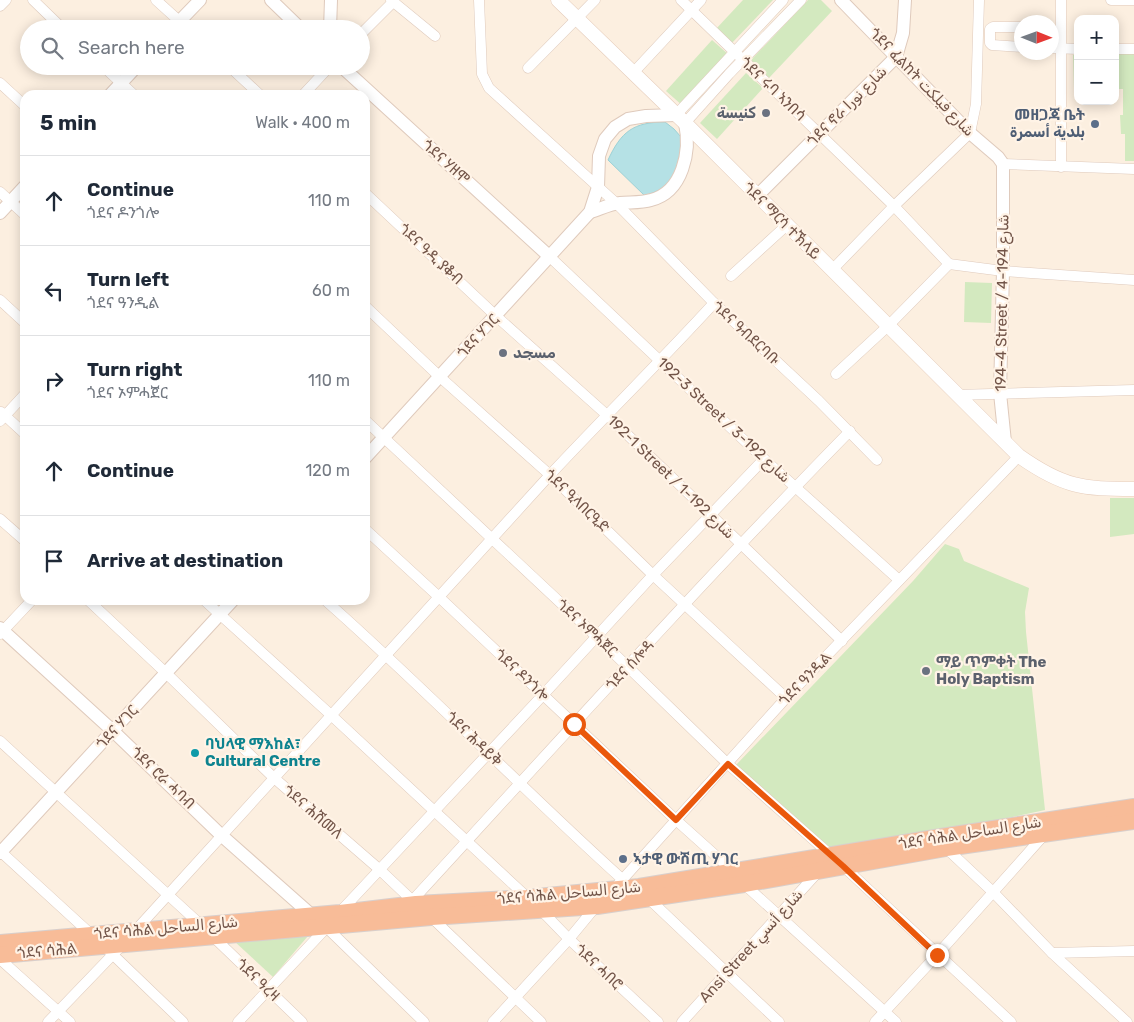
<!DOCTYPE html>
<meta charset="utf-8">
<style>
body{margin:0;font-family:Rubik,Vazirmatn,"Noto Sans Ethiopic",sans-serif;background:#f6f6f7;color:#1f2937}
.controls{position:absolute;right:15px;top:15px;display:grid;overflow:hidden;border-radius:10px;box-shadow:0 2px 12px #0003}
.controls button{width:45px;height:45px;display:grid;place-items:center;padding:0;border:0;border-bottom:1px solid #e0e1e3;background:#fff;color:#1f2937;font:25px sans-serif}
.compass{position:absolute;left:1014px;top:15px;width:45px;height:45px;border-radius:50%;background:#fff;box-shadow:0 2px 12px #0003;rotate:91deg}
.stop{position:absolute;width:15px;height:15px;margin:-11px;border:4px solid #ea580c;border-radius:50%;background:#fff}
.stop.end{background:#ea580c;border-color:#fff;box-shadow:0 1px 5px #0008}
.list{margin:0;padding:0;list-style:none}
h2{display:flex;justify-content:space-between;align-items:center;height:65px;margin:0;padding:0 20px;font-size:21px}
h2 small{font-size:16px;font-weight:400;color:#747a83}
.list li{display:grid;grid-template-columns:32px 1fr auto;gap:15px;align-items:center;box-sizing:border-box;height:90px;padding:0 20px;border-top:1px solid #e0e1e3}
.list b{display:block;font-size:19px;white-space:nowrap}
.list p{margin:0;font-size:16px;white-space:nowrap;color:#747a83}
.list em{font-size:16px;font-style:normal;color:#747a83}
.icon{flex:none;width:28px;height:28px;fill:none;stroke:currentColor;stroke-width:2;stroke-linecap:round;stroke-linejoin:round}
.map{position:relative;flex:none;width:1134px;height:1022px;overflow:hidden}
.search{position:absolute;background:#fff;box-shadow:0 2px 12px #0003;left:20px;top:20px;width:350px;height:55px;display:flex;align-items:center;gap:12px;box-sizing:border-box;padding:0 18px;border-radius:28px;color:#747a83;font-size:19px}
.panel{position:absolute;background:#fff;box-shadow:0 2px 12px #0003;left:20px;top:90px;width:350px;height:515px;border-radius:15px}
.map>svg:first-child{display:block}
</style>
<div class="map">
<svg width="1134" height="1022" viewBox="0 0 1134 1022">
<rect width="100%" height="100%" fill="#fcefe0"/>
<!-- green -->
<g fill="#d3e9bf">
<path d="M743,0H773L730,45L715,30Z"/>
<path d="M808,0H821L832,11L769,78L751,60Z"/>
<path d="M712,40L729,55L683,106L666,91Z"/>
<path d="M1115,54H1134V161H1125V134H1121L1120,115H1123V89H1115Z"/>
<path d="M1073,55H1078V90H1074Z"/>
<path d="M746,73L763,88L717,139L700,123Z"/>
<path d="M965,282L992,283L991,323L964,322Z"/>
<path d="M1110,498H1134V534L1110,537Z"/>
<path d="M945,544L959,549L964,561L1029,588L1025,612L1026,632L1045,810L832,856L735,766L913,581Z"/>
<path d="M308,936L273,977L234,941Z"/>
</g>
<!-- water -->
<path fill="#b5e1e5" stroke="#9cd1d6" d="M665,122L674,129L681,137L682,159L667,187L645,196L608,160C621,132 633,122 665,122Z"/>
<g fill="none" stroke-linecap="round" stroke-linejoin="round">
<defs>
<g id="minor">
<path d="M33,0L63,29"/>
<path d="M156,0L188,29"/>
<path d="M391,0L435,36"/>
<path d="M479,0L482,74L489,88L617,204L714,303L819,401L877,460"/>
<path d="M681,0L894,206L949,264"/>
<path d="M1061,0V167"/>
<path d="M1111,0H1134"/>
<path d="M0,6L6,0"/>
<path d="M1022,27H993L990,29V43L992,45L1022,47"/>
<path d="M361,34L393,2"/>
<path d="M1052,48L1078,49"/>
<path d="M1115,49H1134"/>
<path d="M103,66L134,95"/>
<path d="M229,66L260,95"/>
<path d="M528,68L595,0"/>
<path d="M633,73L701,0"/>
<path d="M0,83L25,106"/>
<path d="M303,95L330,66"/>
<path d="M676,115L783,0"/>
<path d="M685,123L729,74L801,0"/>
<path d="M1003,164L1134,169"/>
<path d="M0,192L25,215"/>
<path d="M365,193L496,316L608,416L842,641"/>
<path d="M550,257L764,459L899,580"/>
<path d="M949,264L1003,271L1134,280"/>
<path d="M832,270L894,206L970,133L976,104L979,0"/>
<path d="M731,276L787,225"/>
<path d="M0,300L25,323"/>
<path d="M365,306L440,377L550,475L653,575L786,698"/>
<path d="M836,374L888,326L949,264"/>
<path d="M956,395L1134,390"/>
<path d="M1,412L25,434"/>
<path d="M365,420L596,636L728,764L843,866L1011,1022"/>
<path d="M0,421L25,394"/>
<path d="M0,519L25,541"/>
<path d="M365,529L439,597L676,820L734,872L744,884L896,1022"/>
<path d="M88,600L166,673L273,777L379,869L417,905"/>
<path d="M204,600L331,715L529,899"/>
<path d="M325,600C427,690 521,788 622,879"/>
<path d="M0,634L32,600"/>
<path d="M0,741L201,925L302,1022"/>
<path d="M944,845L946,848L993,892L1052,953L1127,1022"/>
<path d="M0,851L94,937"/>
<path d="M613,890L786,698L1019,456"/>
<path d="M647,897L779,1022"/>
<path d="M412,901C557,743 700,584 850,431"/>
<path d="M540,909L569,939L658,1022"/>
<path d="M339,913L543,695L653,575L764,459"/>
<path d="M430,916L541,1022"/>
<path d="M326,927L424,1022"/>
<path d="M135,931C272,779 410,628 548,477C603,418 660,362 714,303"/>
<path d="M108,950L183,1022"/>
<path d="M1052,953L1134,951"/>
<path d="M0,959L70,1022"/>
<path d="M48,1022L122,945"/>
<path d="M238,1022L328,926"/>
<path d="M493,1022L569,939L597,905"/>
<path d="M682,1022L818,872"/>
<path d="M875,1022L937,955L1044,835"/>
</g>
<g id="tertiary">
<path d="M271,0L301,29"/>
<path d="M841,0L970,133L998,157L1003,164V271L1000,393L1005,442"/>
<path d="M172,29L200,0"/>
<path d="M330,29L331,0"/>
<path d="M341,66L550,257"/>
<path d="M110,95L137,66"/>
<path d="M757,196L896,57L903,33L905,0"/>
<path d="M590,212C600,209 610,204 620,203C630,202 641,203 651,200C683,192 691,151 685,123"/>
<path d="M0,213L25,186"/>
<path d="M365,458L590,212L598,187L599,156L605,139L615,127L628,119L646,116L676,115"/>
<path d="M0,628L113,731L221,835L316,919"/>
<path d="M0,853L233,600"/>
</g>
<path id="secondary" d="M558,0L685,123L1019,456C1063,487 1082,489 1134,489"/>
<g id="trunk">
<path d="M0,943L340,913L416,904L527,898L639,887L941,837L1134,807"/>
<path d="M0,955L431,917L597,906L744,884L946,848L1134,821"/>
</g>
</defs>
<!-- minor casing -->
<use href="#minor" stroke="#dfcabc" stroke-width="11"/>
<!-- tertiary casing -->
<use href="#tertiary" stroke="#dfcabc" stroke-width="14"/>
<!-- secondary casing -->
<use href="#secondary" stroke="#e6cdbc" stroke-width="15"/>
<!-- trunk casing -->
<use href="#trunk" stroke="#d8cfcc" stroke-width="18"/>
<!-- minor -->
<use href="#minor" stroke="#fff" stroke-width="10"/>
<!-- tertiary -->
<use href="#tertiary" stroke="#fff" stroke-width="12"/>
<!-- secondary -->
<use href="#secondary" stroke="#fff" stroke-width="14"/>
<!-- trunk -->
<use href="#trunk" stroke="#f8bc98" stroke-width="16"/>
</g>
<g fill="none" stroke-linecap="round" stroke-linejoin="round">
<!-- route -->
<path stroke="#ea580c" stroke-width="6" d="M574,724L676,820L728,764L843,866L937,955"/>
</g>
<!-- markers -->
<g fill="#6b7280" stroke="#fff3e6" stroke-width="2">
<circle cx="766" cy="113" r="5"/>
<circle cx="503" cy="353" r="5"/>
<circle cx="926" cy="671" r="5"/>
</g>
<g fill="#5c6f8a" stroke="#fff3e6" stroke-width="2">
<circle cx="1095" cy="124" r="5"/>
<circle cx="623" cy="859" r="5"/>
</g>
<circle fill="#0f9aa8" stroke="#fff3e6" stroke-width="2" cx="195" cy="753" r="5"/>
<g text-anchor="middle" stroke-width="4.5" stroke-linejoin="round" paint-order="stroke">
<!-- street labels -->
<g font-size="15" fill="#725448" stroke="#fff3e6">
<text transform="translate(922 82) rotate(46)" y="5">ጎደና ፈልከት شارع فيلكت</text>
<text transform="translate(773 89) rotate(44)" y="5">ጎደና ሩባ ኣንበሳ</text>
<text transform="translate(847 106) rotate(-45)" y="5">ጎደና ኖራ شارع نورا</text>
<text transform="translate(446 162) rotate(42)" y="5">ጎደና ሃዘሞ</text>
<text transform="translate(782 221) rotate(45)" y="5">ጎደና ማርሳ ተኽላይ</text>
<text transform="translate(431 254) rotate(43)" y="5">ጎደና ዓዲ ያቆብ</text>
<text transform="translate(1002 303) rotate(-89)" y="5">194-4 Street / شارع 194-4</text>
<text transform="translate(746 333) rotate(43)" y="5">ጎደና ዓብደርባቡ</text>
<text transform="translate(478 336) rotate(-47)" y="5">ጎደና ሃገር</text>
<text transform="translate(724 420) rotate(43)" y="5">192-3 Street / شارع 192-3</text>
<text transform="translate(671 477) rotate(44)" y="5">192-1 Street / شارع 192-1</text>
<text transform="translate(577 501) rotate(44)" y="5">ጎደና ዒላበርዒድ</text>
<text transform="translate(587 628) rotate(43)" y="5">ጎደና ኦምሓጀር</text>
<text transform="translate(630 665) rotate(-47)" y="5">ጎደና ሰሎዳ</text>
<text transform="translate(522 675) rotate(43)" y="5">ጎደና ዶንጎሎ</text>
<text transform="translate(805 679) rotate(-46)" y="5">ጎደና ዓንዲል</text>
<text transform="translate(117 727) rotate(-47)" y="5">ጎደና ሃገር</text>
<text transform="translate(474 739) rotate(44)" y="5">ጎደና ሕዳይቅ</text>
<text transform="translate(163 778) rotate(44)" y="5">ጎደና ሮራ ሓባብ</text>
<text transform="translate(313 812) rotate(41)" y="5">ጎደና ሕሽመለ</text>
<text transform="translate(970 833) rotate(-9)" y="5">ጎደና ሳሕል شارع الساحل</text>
<text transform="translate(569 893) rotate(-5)" y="5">ጎደና ሳሕል شارع الساحل</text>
<text transform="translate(166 928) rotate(-5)" y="5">ጎደና ሳሕል شارع الساحل</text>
<text transform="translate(751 946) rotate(-48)" y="5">Ansi Street شارع أنسي</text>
<text transform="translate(47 951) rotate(-5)" y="5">ጎደና ሳሕል</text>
<text transform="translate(599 967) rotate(43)" y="5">ጎደና ሓበሮ</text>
<text transform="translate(258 980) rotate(44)" y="5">ጎደና ዓረዛ</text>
</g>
<!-- worship labels -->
<g font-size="15" font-weight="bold" fill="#5b616d" stroke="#fff3e6" text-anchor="start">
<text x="756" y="118" text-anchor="end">كنيسة</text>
<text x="513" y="358">مسجد</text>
<text x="936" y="667">ማይ ጥምቀት The<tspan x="936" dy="17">Holy Baptism</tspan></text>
</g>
<!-- service labels -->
<g font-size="15" font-weight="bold" fill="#4e5e75" stroke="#fff3e6" text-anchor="end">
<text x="1085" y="120">መዘጋጃ ቤት<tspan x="1085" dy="17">بلدية أسمرة</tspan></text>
<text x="633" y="864" text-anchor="start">ኣታዊ ውሽጢ ሃገር</text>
</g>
<!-- culture labels -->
<g font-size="15" font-weight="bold" fill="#0d838f" stroke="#fff3e6" text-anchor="start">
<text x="205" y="749">ባህላዊ ማእከል፣<tspan x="205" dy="17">Cultural Centre</tspan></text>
</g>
</g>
</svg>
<div class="controls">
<button>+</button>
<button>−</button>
</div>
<svg class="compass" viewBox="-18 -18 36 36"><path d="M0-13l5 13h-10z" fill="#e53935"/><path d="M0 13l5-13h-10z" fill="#747a83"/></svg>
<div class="stop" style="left:574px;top:724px"></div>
<div class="stop end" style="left:937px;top:955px"></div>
<div class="search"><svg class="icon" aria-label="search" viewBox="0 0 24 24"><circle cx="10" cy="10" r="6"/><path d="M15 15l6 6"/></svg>Search here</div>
<section class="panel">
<h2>5 min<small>Walk · 400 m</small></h2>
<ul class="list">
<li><svg class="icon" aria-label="ahead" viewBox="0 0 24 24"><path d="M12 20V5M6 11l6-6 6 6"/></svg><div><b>Continue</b><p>ጎደና ዶንጎሎ</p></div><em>110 m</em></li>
<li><svg class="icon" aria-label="left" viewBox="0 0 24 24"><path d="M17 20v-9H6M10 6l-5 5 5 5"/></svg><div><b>Turn left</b><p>ጎደና ዓንዲል</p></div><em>60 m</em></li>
<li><svg class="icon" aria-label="right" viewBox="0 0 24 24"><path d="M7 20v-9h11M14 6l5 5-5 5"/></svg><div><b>Turn right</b><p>ጎደና ኦምሓጀር</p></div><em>110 m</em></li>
<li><svg class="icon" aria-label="ahead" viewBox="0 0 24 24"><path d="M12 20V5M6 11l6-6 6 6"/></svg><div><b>Continue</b></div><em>120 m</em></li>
<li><svg class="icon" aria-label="arrive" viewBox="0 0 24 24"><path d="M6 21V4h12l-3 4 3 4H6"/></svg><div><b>Arrive at destination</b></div></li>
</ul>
</section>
</div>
